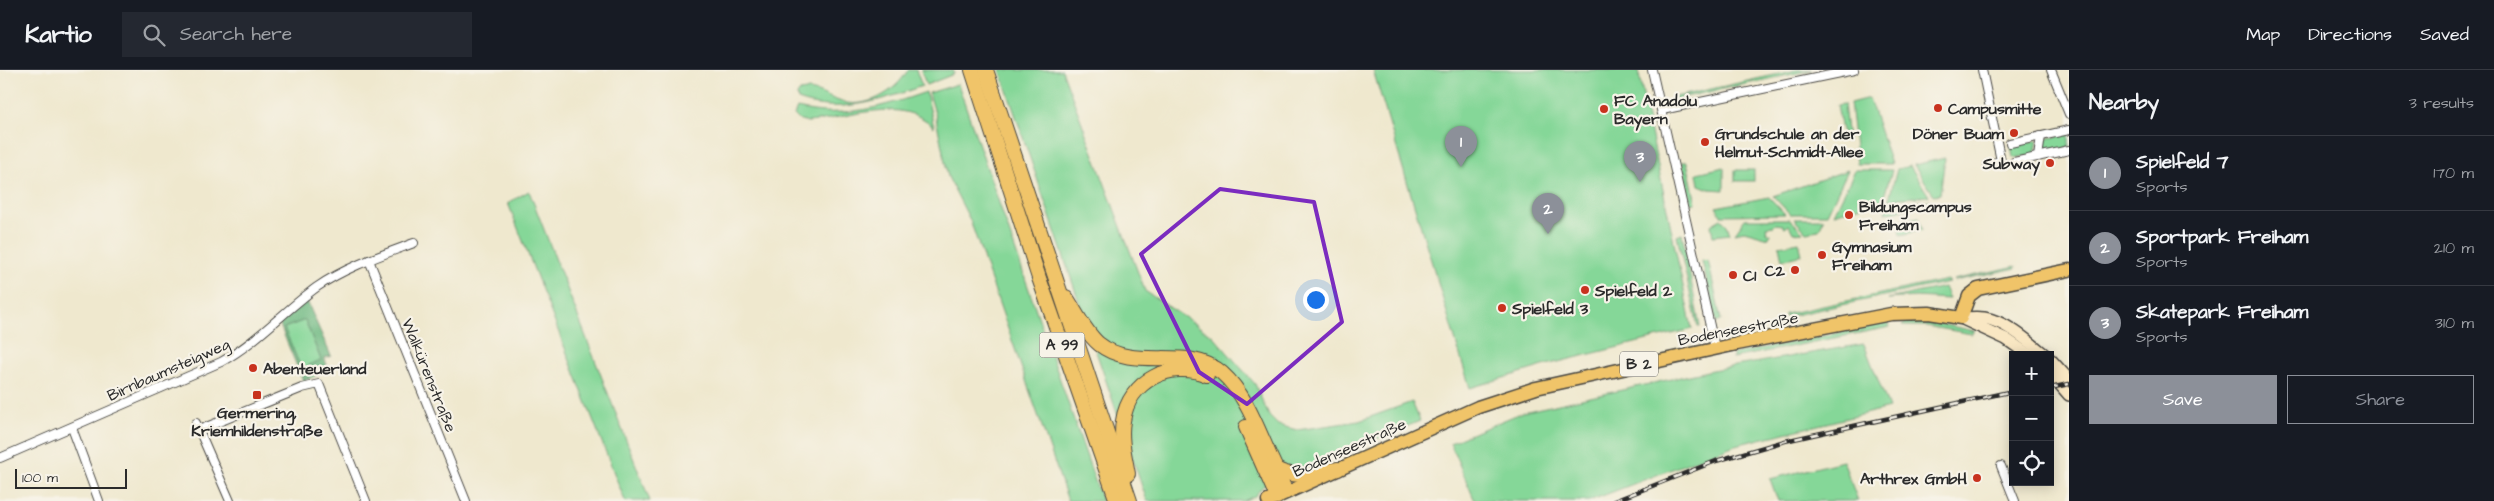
<!DOCTYPE html>
<meta charset="utf-8">
<style>
body{margin:0;font-family:"Architects Daughter",sans-serif;background:#242831;color:#f1f3f6}
.controls{position:absolute;right:15px;bottom:15px;display:grid;overflow:hidden;border-radius:0px;box-shadow:0 2px 12px #0003}
.controls button{width:45px;height:45px;display:grid;place-items:center;padding:0;border:0;border-bottom:1px solid #363941;background:#171b24;color:#f1f3f6;font:25px sans-serif}
.scale{position:absolute;left:15px;bottom:12px;width:112px;box-sizing:border-box;padding-left:5px;border:2px solid #2b2b2b;border-top:0;font-size:14px;line-height:18px;white-space:nowrap;color:#2b2b2b;-webkit-text-stroke:4px #f7f3e8;paint-order:stroke}
.you{position:absolute;left:1315px;top:229px;width:18px;height:18px;margin:-12px;border:4px solid #fff;border-radius:50%;background:#1a73e8;box-shadow:0 0 0 8px #1a73e833}
.badge{display:grid;place-items:center;width:32px;height:32px;border-radius:50%;background:#8c9099;color:#fff;font-size:16px;font-weight:700}
.pin{position:absolute;translate:-50% -41px;filter:drop-shadow(0 1px 2px #0008)}
.pin::after{content:'';position:absolute;top:26px;width:18px;height:15px;background:inherit;clip-path:polygon(0 0,100% 0,50% 100%)}
.list{margin:0;padding:0;list-style:none}
h2{display:flex;justify-content:space-between;align-items:center;height:65px;margin:0;padding:0 20px;font-size:21px}
h2 small{font-size:16px;font-weight:400;color:#9ea1a6}
.list li{display:grid;grid-template-columns:32px 1fr auto;gap:15px;align-items:center;box-sizing:border-box;height:75px;padding:0 20px;border-top:1px solid #363941}
.list b{display:block;font-size:19px;white-space:nowrap}
.list p{margin:0;font-size:16px;white-space:nowrap;color:#9ea1a6}
.list em{font-size:16px;font-style:normal;color:#9ea1a6}
.actions{display:flex;gap:10px;padding:15px 20px}
.actions a{flex:1;padding:11px 0;border:1px solid #8c9099;border-radius:0px;text-align:center;font-size:18px;color:#8c9099}
.actions .main{background:#8c9099;color:#fff}
.icon{flex:none;width:28px;height:28px;fill:none;stroke:currentColor;stroke-width:2;stroke-linecap:round;stroke-linejoin:round}
.map{position:relative;flex:none;width:2069px;height:431px;overflow:hidden}
header{display:flex;align-items:center;gap:30px;box-sizing:border-box;height:70px;padding:0 25px;background:#171b24;border-bottom:1px solid #363941}
header strong{font-size:24px}
nav{display:flex;gap:28px;margin-inline-start:auto;font-size:18px}
.search{width:350px;height:45px;background:#242831;display:flex;align-items:center;gap:12px;box-sizing:border-box;padding:0 18px;border-radius:0px;color:#9ea1a6;font-size:19px}
main{display:flex}
aside{flex:1;background:#171b24}
.map>svg:first-child{display:block}
</style>
<header>
<strong>Kartio</strong>
<div class="search"><svg class="icon" aria-label="search" viewBox="0 0 24 24"><circle cx="10" cy="10" r="6"/><path d="M15 15l6 6"/></svg>Search here</div>
<nav><a>Map</a><a>Directions</a><a>Saved</a></nav>
</header>
<main>
<div class="map">
<svg width="2069" height="431" viewBox="0 0 2069 431">
<rect width="100%" height="100%" fill="#f7f3e8"/>
<filter id="ink" filterUnits="userSpaceOnUse"><feTurbulence type="fractalNoise" baseFrequency=".02" numOctaves="2"/><feDisplacementMap in="SourceGraphic" scale="10" xChannelSelector="R" yChannelSelector="G"/><feConvolveMatrix kernelMatrix="1 2 1 2 8 2 1 2 1" color-interpolation-filters="sRGB"/></filter>
<filter id="wash" filterUnits="userSpaceOnUse"><feTurbulence type="fractalNoise" baseFrequency=".0096" numOctaves="4" result="noise"/><feDisplacementMap in="SourceGraphic" scale="20" xChannelSelector="R" yChannelSelector="G"/><feGaussianBlur stdDeviation="1.12" result="paint"/><feColorMatrix in="noise" values="0 0 0 0 0 0 0 0 0 0 0 0 0 0 0 0 0 1.4 0 .05"/><feComposite in="paint" operator="in"/></filter>
<g filter="url(#wash)">
<rect width="100%" height="100%" fill="#efe8ce"/>
<!-- green -->
<g fill="#85d798" stroke="#588162">
<path d="M908,0H916L922,16C883,30 839,45 798,30L797,25L800,21L806,20C818,20 827,27 839,31C865,40 895,23 908,0Z"/>
<path d="M921,0H953L954,4L926,15Z"/>
<path d="M1000,0H1062L1145,221L1213,266L1255,314L1269,346L1278,355L1297,360L1359,351L1412,332L1420,351L1264,415L1255,426L1243,431H1147Z"/>
<path d="M1373,0H1638L1692,259L1550,294L1470,318Z"/>
<path d="M1797,0H1812L1680,28V30L1676,31L1675,27Z"/>
<path d="M958,14L1102,431H1068L970,150L948,107L935,43L929,23Z"/>
<path d="M926,22L934,57C901,25 849,48 809,52L800,51L794,45L797,38C843,49 883,37 926,22Z"/>
<path d="M1869,28L1891,94H1857L1850,33Z"/>
<path d="M1844,34L1848,71H1844L1837,35Z"/>
<path d="M2069,64V78L2042,84L2044,69Z"/>
<path d="M2038,70L2035,85L2013,88L2011,76Z"/>
<path d="M1945,88L1940,124L1934,125L1914,95Z"/>
<path d="M1682,92H1687L1696,133L1691,134Z"/>
<path d="M1910,96L1929,126L1889,129L1897,99Z"/>
<path d="M1724,97V120L1709,119L1699,115L1697,103Z"/>
<rect x="1735" y="100" width="19" height="11"/>
<path d="M1848,100L1827,144H1790L1773,126Z"/>
<path d="M1855,100H1892L1883,130L1834,144Z"/>
<path d="M529,121L650,431H625L508,133Z"/>
<path d="M1769,127L1785,144L1721,145L1716,137Z"/>
<path d="M1931,130L1932,133L1885,143L1888,134Z"/>
<path d="M1919,147L1922,160L1901,165L1899,151Z"/>
<path d="M1721,149L1727,155L1730,164L1713,166L1711,155Z"/>
<path d="M1745,149H1790L1803,162L1793,163L1789,155L1785,158L1783,157V155L1776,154L1774,156L1766,157L1767,163L1770,164L1769,168L1744,161L1735,163Z"/>
<path d="M1794,149H1824L1819,160L1806,162Z"/>
<path d="M1682,164L1700,257H1698L1677,166Z"/>
<path d="M1799,172L1802,185L1782,190L1779,176Z"/>
<path d="M1708,190L1721,250L1717,253L1702,191Z"/>
<path d="M2016,196V198L1954,211L1953,210Z"/>
<path d="M1947,210L1949,212L1785,247V244Z"/>
<path d="M1944,217L1949,229L1916,227L1888,229Z"/>
<path d="M305,250L321,290L307,308L323,294L328,300L306,310L284,258Z"/>
<path d="M1905,252L1940,254L1975,261L1972,264L1926,256H1902Z"/>
<path d="M1887,253L1890,257L1733,288V284Z"/>
<path d="M1864,274L1889,338L1735,375L1589,431H1475L1450,373L1523,342L1712,300Z"/>
<path d="M1843,391L1858,431H1778L1770,409Z"/>
</g>
<!-- forest -->
<path fill="#6cb880" stroke="#4c7256" d="M307,231L331,286L324,288L328,297L324,299L323,294L307,308L309,295L321,290L305,250L284,258L306,310L303,311L279,253Z"/>
</g>
<g filter="url(#ink)">
<g fill="none" stroke-linecap="round" stroke-linejoin="round">
<defs>
<g id="street">
<path d="M1652,0L1715,278"/>
<path d="M1982,0L2001,91L1988,94"/>
<path d="M2051,0L2069,44"/>
<path d="M1662,40L1854,0"/>
<path d="M2010,73L2069,60"/>
<path d="M2038,87L2041,66"/>
<path d="M2014,92L2069,80"/>
<path d="M369,190L466,431"/>
<path d="M196,353L230,431"/>
<path d="M72,358L99,431"/>
<path d="M199,360L302,318L319,314L366,431"/>
<path d="M0,388L221,292C257,272 284,241 317,217C346,197 382,185 414,173"/>
<path d="M2001,396L2015,431"/>
</g>
<g id="secondary">
<path d="M1961,248C1968,248 1977,247 1984,248C2007,252 2028,271 2045,285"/>
<path d="M1965,250L2006,269L2029,285"/>
<path d="M2050,289L2069,310"/>
<path d="M2050,303L2069,325"/>
</g>
<path id="primary" d="M1268,431L1478,337L1536,318L1737,274L1891,244L1929,243L1961,248L1969,226L1978,219L2069,200"/>
<g id="highway">
<path d="M972,0L1039,208L1117,431"/>
<path d="M986,0L1130,431"/>
<path d="M1066,227C1076,242 1085,262 1099,274C1135,303 1187,273 1222,303C1249,327 1260,367 1276,399C1295,410 1317,402 1338,399"/>
<path d="M1246,357L1277,427"/>
<path d="M1276,399L1286,422"/>
<path d="M1128,404C1125,387 1120,369 1123,351C1129,310 1171,290 1207,305"/>
</g>
</defs>
<!-- street casing -->
<use href="#street" stroke="#484743" stroke-width="10"/>
<!-- secondary casing -->
<use href="#secondary" stroke="#484743" stroke-width="14"/>
<!-- primary casing -->
<use href="#primary" stroke="#484743" stroke-width="15"/>
<!-- highway casing -->
<use href="#highway" stroke="#484743" stroke-width="16"/>
<!-- street -->
<use href="#street" stroke="#fff" stroke-width="8"/>
<!-- secondary -->
<use href="#secondary" stroke="#f9e7c3" stroke-width="11"/>
<!-- primary -->
<use href="#primary" stroke="#f0c469" stroke-width="12"/>
<!-- highway -->
<use href="#highway" stroke="#f0c469" stroke-width="14"/>
<defs>
<g id="rail">
<path d="M2050,318L2069,314"/>
<path d="M1614,431L1716,391L1785,371L2013,321"/>
</g>
</defs>
<!-- rail casing -->
<use href="#rail" stroke="#2b2b2b" stroke-width="4.5"/>
<!-- rail -->
<use href="#rail" stroke="#f7f3e8" stroke-width="2.5" stroke-dasharray="8" stroke-linecap="butt"/>
</g>
</g>
<!-- marked area -->
<path fill="none" stroke="#7b2cbf" stroke-width="4" stroke-linejoin="round" d="M1220,119L1314,132L1342,252L1247,334L1199,302L1141,184Z"/>
<!-- markers -->
<g fill="#c8321e" stroke="#f7f3e8" stroke-width="2">
<circle cx="1938" cy="38" r="5"/>
<circle cx="1604" cy="39" r="5"/>
<circle cx="2014" cy="63" r="5"/>
<circle cx="1705" cy="72" r="5"/>
<circle cx="2050" cy="93" r="5"/>
<circle cx="1849" cy="145" r="5"/>
<circle cx="1822" cy="185" r="5"/>
<circle cx="1795" cy="200" r="5"/>
<circle cx="1733" cy="205" r="5"/>
<circle cx="1585" cy="220" r="5"/>
<circle cx="1502" cy="238" r="5"/>
<circle cx="253" cy="298" r="5"/>
<rect x="252" y="320" width="10" height="10" rx="2.5"/>
<circle cx="1977" cy="408" r="5"/>
</g>
<g text-anchor="middle" stroke-width="4.5" stroke-linejoin="round" paint-order="stroke">
<!-- shield labels -->
<g fill="#f7f3e8" stroke="#686764" stroke-width="1">
<rect x="1039.5" y="262.5" width="45" height="25" rx="4"/>
<rect x="1620" y="281.5" width="38" height="25" rx="4"/>
</g>
<g font-size="15" font-weight="bold" fill="#2b2b2b">
<text x="1062" y="280">A 99</text>
<text x="1639" y="299">B 2</text>
</g>
<!-- poi labels -->
<g font-size="16" font-weight="bold" fill="#2b2b2b" stroke="#f7f3e8" text-anchor="start">
<text x="1614" y="36">FC Anadolu<tspan x="1614" dy="18">Bayern</tspan></text>
<text x="1948" y="44">Campusmitte</text>
<text x="1715" y="69">Grundschule an der<tspan x="1715" dy="18">Helmut-Schmidt-Allee</tspan></text>
<text x="2004" y="69" text-anchor="end">Döner Buam</text>
<text x="2040" y="99" text-anchor="end">Subway</text>
<text x="1859" y="142">Bildungscampus<tspan x="1859" dy="18">Freiham</tspan></text>
<text x="1832" y="182">Gymnasium<tspan x="1832" dy="18">Freiham</tspan></text>
<text x="1785" y="206" text-anchor="end">C2</text>
<text x="1743" y="211">C1</text>
<text x="1595" y="226">Spielfeld 2</text>
<text x="1512" y="244">Spielfeld 3</text>
<text x="263" y="304">Abenteuerland</text>
<text x="257" y="348" text-anchor="middle">Germering,<tspan x="257" dy="18">Kriemhildenstraße</tspan></text>
<text x="1967" y="414" text-anchor="end">Arthrex GmbH</text>
</g>
<!-- street labels -->
<g font-size="16" fill="#2b2b2b" stroke="#f7f3e8">
<text transform="translate(1738 258) rotate(-11)" y="6">Bodenseestraße</text>
<text transform="translate(168 299) rotate(-24)" y="6">Birnbaumsteigweg</text>
<text transform="translate(430 305) rotate(68)" y="6">Walkürenstraße</text>
<text transform="translate(1349 377) rotate(-24)" y="6">Bodenseestraße</text>
</g>
</g>
</svg>
<div class="controls">
<button>+</button>
<button>−</button>
<button><svg class="icon" aria-label="locate" viewBox="0 0 24 24"><circle cx="12" cy="12" r="6"/><path d="M12 2v4M12 18v4M2 12h4M18 12h4"/></svg></button>
</div>
<div class="scale">100 m</div>
<div class="you"></div>
<div class="pin badge" style="left:1461px;top:97px">1</div>
<div class="pin badge" style="left:1548px;top:164px">2</div>
<div class="pin badge" style="left:1640px;top:112px">3</div>
</div>
<aside>
<h2>Nearby<small>3 results</small></h2>
<ul class="list">
<li><span class="badge">1</span><div><b>Spielfeld 7</b><p>Sports</p></div><em>170 m</em></li>
<li><span class="badge">2</span><div><b>Sportpark Freiham</b><p>Sports</p></div><em>210 m</em></li>
<li><span class="badge">3</span><div><b>Skatepark Freiham</b><p>Sports</p></div><em>310 m</em></li>
</ul>
<div class="actions"><a class="main">Save</a><a>Share</a></div>
</aside>
</main>
